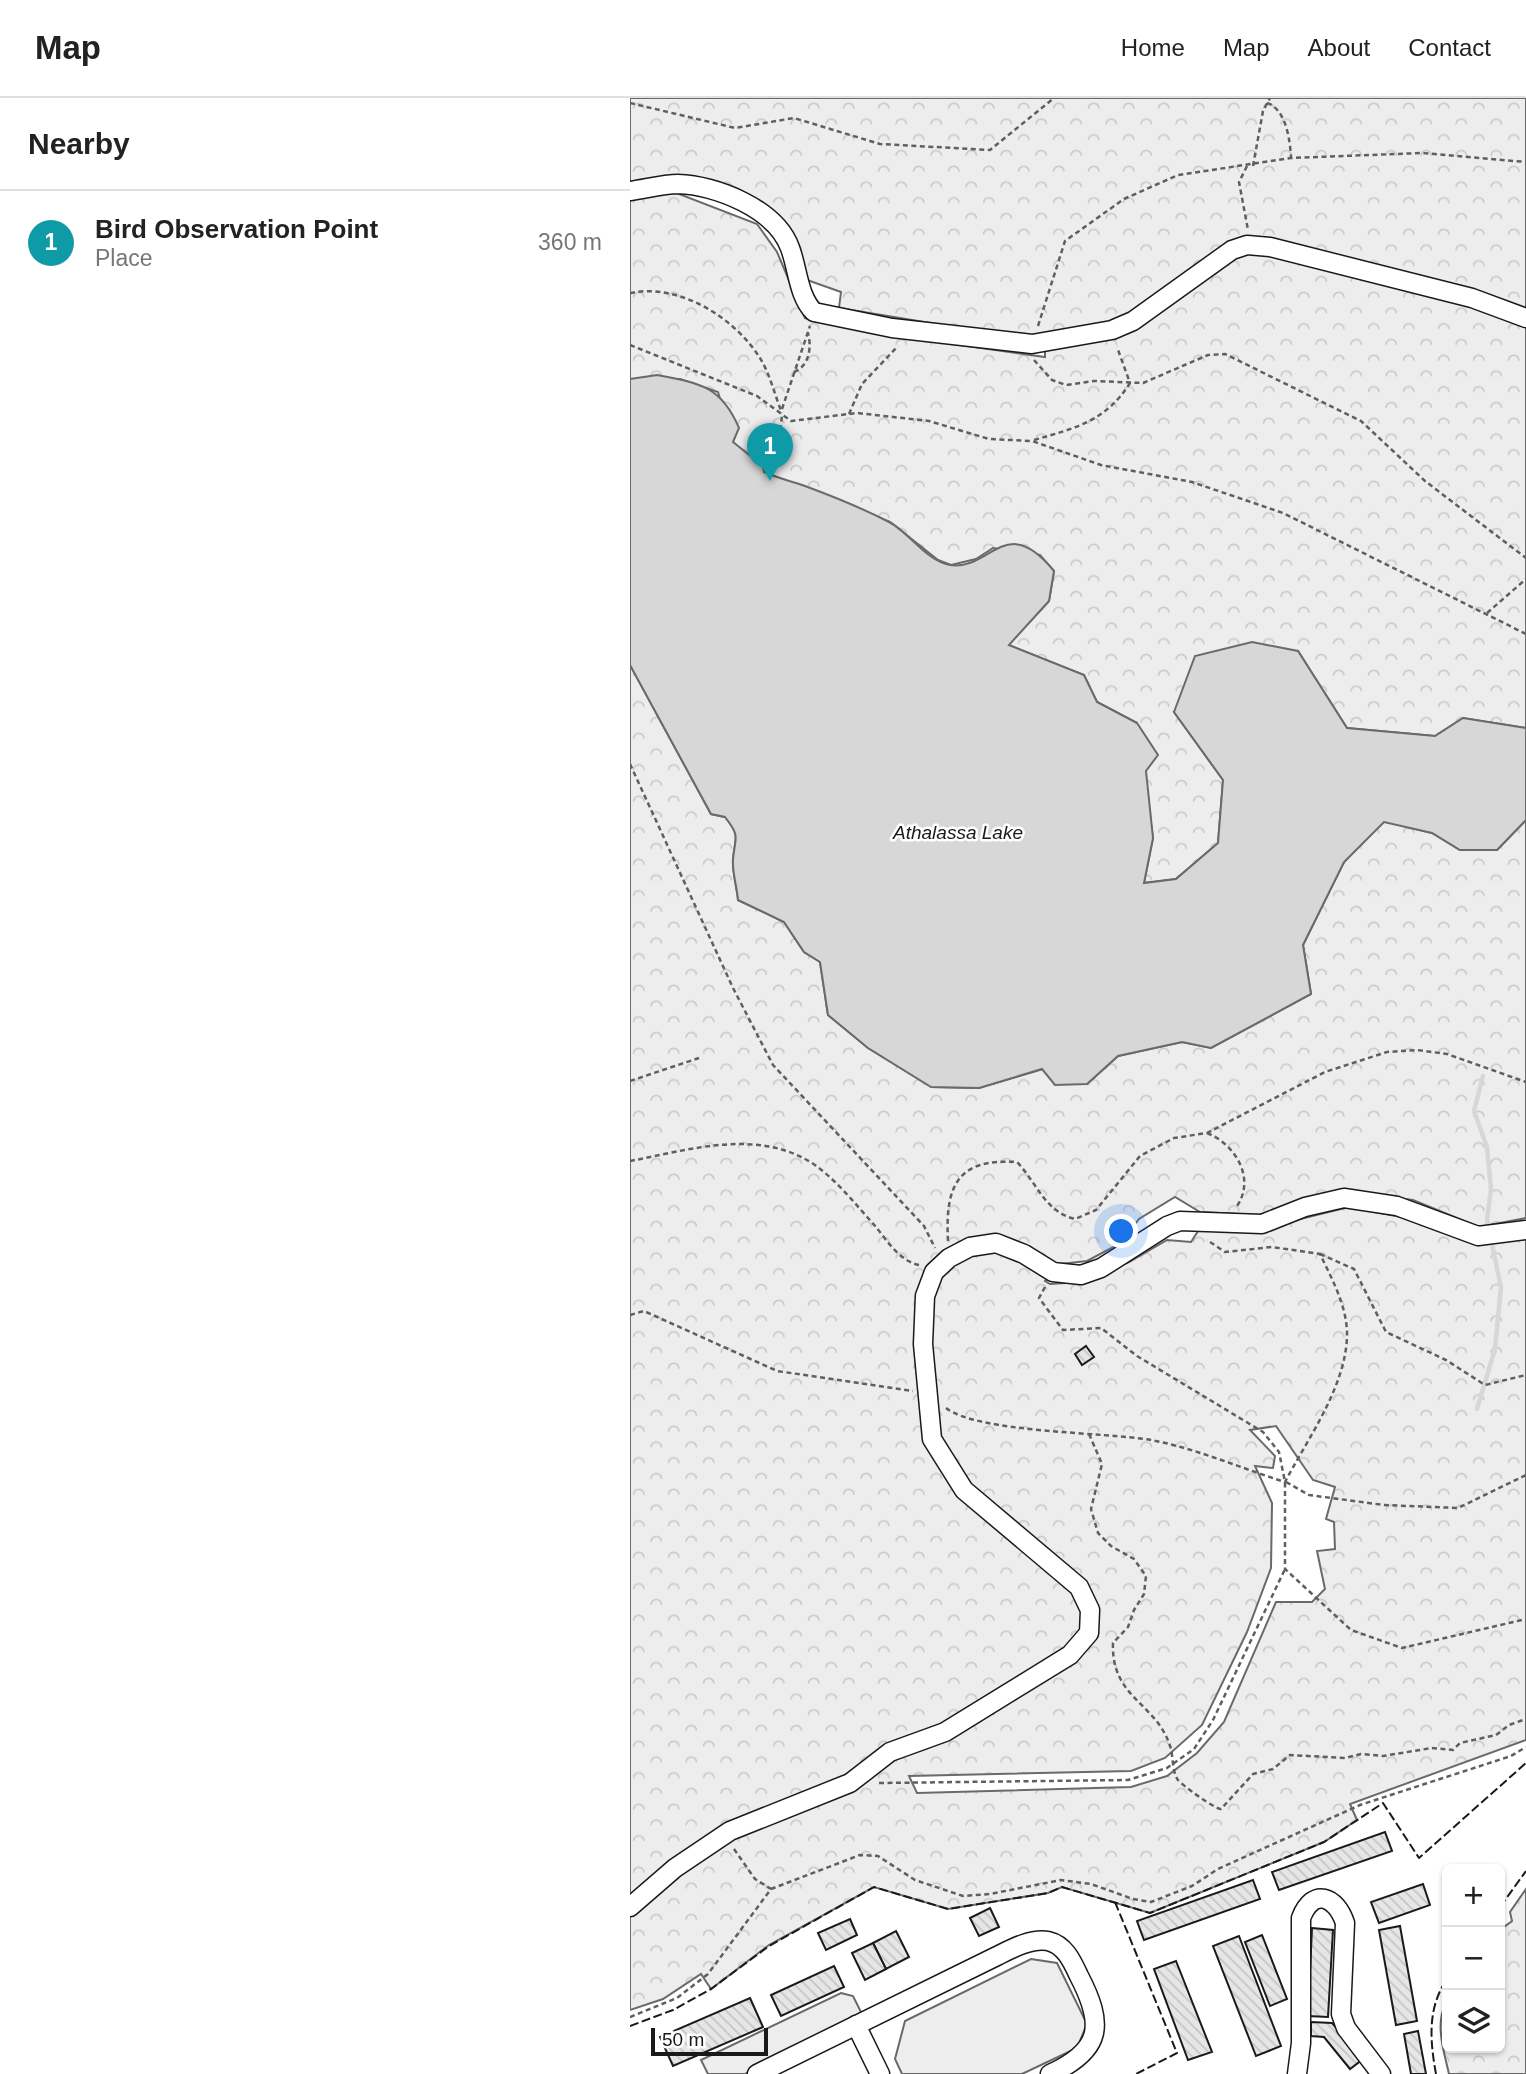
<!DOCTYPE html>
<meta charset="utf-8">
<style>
body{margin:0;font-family:Helvetica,sans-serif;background:#f6f6f6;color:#222}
.controls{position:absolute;right:21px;bottom:21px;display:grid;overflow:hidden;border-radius:10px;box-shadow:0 2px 5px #0004}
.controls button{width:63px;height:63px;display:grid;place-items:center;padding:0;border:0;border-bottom:2px solid #e0e0e0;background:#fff;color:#222;font:35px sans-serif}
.scale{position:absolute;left:21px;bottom:18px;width:117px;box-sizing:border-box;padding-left:7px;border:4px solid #1a1a1a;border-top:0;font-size:19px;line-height:24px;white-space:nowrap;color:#1a1a1a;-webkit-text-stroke:5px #fff;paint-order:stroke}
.you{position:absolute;left:492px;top:1134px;width:24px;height:24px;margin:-18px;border:5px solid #fff;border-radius:50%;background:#1a73e8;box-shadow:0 0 0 10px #1a73e833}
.badge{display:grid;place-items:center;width:46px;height:46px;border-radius:50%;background:#c62828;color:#fff;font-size:23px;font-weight:700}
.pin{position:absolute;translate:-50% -58px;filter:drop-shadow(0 2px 4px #0008)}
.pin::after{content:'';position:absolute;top:37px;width:24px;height:21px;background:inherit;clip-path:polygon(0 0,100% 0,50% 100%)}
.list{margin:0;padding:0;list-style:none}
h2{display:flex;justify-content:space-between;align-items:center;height:91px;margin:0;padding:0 28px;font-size:30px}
h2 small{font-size:23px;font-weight:400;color:#767676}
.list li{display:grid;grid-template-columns:46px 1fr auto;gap:21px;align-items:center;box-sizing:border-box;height:105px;padding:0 28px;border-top:2px solid #e0e0e0}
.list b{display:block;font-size:26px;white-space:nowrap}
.list p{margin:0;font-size:23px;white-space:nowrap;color:#767676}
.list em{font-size:23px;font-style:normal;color:#767676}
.icon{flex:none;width:38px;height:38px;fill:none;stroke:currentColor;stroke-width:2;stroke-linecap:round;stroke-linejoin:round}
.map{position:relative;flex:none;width:896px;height:1976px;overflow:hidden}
header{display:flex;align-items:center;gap:42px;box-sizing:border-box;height:98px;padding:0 35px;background:#fff;border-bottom:2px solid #e0e0e0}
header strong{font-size:33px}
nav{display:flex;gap:38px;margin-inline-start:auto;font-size:24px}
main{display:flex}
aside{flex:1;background:#fff}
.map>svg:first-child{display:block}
</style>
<header>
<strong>Map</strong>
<nav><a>Home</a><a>Map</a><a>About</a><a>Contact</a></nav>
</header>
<main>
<aside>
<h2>Nearby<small></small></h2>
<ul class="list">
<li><span class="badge" style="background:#0f9aa8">1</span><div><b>Bird Observation Point</b><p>Place</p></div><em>360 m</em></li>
</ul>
</aside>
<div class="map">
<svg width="896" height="1976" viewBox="0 0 896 1976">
<defs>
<pattern id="forest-crowns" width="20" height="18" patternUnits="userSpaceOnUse" patternTransform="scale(1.75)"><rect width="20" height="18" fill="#ededed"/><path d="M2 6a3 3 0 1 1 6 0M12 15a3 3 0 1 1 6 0" fill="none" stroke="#cbcbcb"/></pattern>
<pattern id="building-back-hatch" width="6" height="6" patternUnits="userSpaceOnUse" patternTransform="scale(1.75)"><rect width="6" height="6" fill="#e6e6e6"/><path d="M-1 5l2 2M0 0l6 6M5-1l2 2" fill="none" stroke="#c5c5c5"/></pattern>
</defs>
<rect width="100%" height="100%" fill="#fff"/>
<!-- forest -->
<g fill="url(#forest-crowns)" stroke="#6a6a6a" stroke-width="2" fill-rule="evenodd">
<path d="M0,0H896V630L833,620L805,638L717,630L668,553L544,614L593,682L588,745L546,781L514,785L523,740L507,625L467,604L454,577L378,547L419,503L424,473L410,457L363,450L346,461L321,467L308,462L260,424L134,374L103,344L88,294L50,281H0V100L44,94L127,126L147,154L175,220L266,238L415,259V239L355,234L209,210L211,194L177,182L159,129L133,105L92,86L0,84Z"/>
<path d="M0,567L81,716L95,719C111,739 105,739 103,761C102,774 107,789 108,802L154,824L174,854L190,864L198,917L238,950L302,989L349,990L413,971L457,986L488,958L552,944L581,950L681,896L673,847L714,764L754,723L802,735L830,752H867L896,722V1120L849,1129L783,1102L709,1093L629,1117L570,1114L545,1099L509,1121L491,1145L457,1163L431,1166L415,1183L420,1186L451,1184L499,1164L537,1142L561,1144L570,1130L626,1132L719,1109L771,1119L849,1146L896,1141V1642L720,1706L727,1722L694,1744L520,1815L432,1789L418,1795L318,1811L244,1789L139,1847L81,1891L71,1876L33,1901L0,1912ZM646,1328L683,1382L705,1389L696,1421L704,1424L705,1451L687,1453L695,1491L682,1504H646L594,1624L567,1655L537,1678L501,1689L287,1695L279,1678L501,1673L535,1660L572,1627L617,1534L641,1470L642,1405L625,1368L643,1370L645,1358L620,1332Z"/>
<path d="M896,1791V1976H819C814,1954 804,1923 817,1904V1950H870V1832L882,1823L880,1814Z"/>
</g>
<!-- built -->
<g fill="#ededed" stroke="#6a6a6a" stroke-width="2">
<path d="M401,1861L427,1865L457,1926L447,1950L392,1976H272L265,1961L275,1923Z"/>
<path d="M211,1895L223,1898L234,1920L115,1976H78L71,1962Z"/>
</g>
<!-- water -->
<path fill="#d7d7d7" stroke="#6a6a6a" stroke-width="2" d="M27,277C70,285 91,288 109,330L103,344L133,368L134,374C147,380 161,383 175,388C202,398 232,410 259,424C279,434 296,463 320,467C361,473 375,413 424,473L419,503L379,547L454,577L467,604L507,625L528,657L516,673L523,740L514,785L546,781L588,745L593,682L544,614L565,558L622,544L668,553L717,630L805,638L833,620L896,630V722L867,752H830L802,735L754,724L714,764L673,847L681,896L581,950L552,944L488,958L457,986L425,987L412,971L349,990L301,989L238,950L198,917L190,864L174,854L154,824L108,802C107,789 102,774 103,761C105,739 111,739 95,719L81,716L0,567V281Z"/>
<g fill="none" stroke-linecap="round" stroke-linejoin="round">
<!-- stream -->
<g stroke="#d7d7d7" stroke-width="4.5">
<path d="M853,978L844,1013L857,1049L861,1091L857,1122L860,1133"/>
<path d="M847,1311L865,1251L871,1189L861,1142"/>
</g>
</g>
<!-- building -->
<g fill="url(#building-back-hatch)" stroke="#1a1a1a" stroke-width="2">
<path d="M456,1248L464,1259L452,1267L445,1256Z"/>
<path d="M755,1734L762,1753L649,1792L642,1774Z"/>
<path d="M623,1782L630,1801L514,1842L507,1823Z"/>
<path d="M793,1786L800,1807L749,1825L741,1804Z"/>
<path d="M360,1810L369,1829L349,1838L340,1820Z"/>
<path d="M220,1821L227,1837L196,1852L188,1835Z"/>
<path d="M770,1828L787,1923L766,1927L749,1832Z"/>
<path d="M682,1830L703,1832L698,1919L678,1918Z"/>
<path d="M266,1833L279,1859L256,1871L243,1845Z"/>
<path d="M632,1837L657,1901L640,1908L615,1844Z"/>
<path d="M609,1838L651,1948L626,1958L583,1848Z"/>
<path d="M243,1845L256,1871L235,1882L222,1855Z"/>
<path d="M546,1863L582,1954L558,1962L524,1871Z"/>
<path d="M204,1868L214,1889L151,1918L141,1897Z"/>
<path d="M120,1900L133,1929L43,1968L30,1939Z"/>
<path d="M681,1924L702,1925L733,1961L720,1971L694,1939L681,1938Z"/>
<path d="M788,1933L796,1976H781L774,1936Z"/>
</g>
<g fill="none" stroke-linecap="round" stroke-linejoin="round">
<defs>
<g id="minor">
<path d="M0,93C15,91 33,86 48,86C86,87 146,111 160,150C168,171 168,198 184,214L262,230L402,246L482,232L503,223L602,152L617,147L640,149L842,200L896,220"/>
<path d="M0,1809L45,1770L100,1733L220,1685L260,1654L315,1634L440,1557L459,1535L460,1512L449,1489L334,1392L302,1341L293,1246L295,1198L304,1174L319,1160L340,1149L366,1145L394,1156L423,1174L451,1177L471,1170L537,1128L550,1123L632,1126L675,1109L714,1100L767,1108L848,1138L896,1132"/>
<path d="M226,1927L250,1976"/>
<path d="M127,1976L367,1858C381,1851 401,1840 418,1843C435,1847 442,1863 449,1878C474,1926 473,1952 420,1976"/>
<path d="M667,1976L671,1945V1820C683,1789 706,1798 715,1825L711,1916L716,1930L751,1976"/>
</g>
</defs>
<!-- minor casing -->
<use href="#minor" stroke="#1a1a1a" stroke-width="21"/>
<!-- path -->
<g stroke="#5f5f5f" stroke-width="2.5" stroke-dasharray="5 3.5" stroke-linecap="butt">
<path d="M0,5L105,30L164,20L250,46L360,52L424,0"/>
<path d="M637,5C656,11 660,42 661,59"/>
<path d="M617,68L609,84L618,132"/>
<path d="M623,68L633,13L640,0"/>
<path d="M0,195C49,185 104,219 130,260C140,276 145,298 152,315"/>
<path d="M408,228L435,143L494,101L548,77L661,60L792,55L896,64"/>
<path d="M0,247L127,298L161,323L227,315L299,323L359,341L402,343L471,367L562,384L653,415L896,536"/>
<path d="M404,262L422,282L436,287L464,283L513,285L578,257L595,256L731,323L795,383L896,460"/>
<path d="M164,274C179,268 182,250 178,235"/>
<path d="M152,311L180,228"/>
<path d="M219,316L232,286L268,248"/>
<path d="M404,342C446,330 476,323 500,285L487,249"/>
<path d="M148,349L152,318"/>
<path d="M857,515L896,481"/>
<path d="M0,666L103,890L143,967L294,1128L305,1150"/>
<path d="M0,983L69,960"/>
<path d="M577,1035C605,1046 626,1080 607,1108"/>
<path d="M0,1063C59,1052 126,1030 182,1065C206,1081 227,1108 246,1129C257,1143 271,1164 289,1167"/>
<path d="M318,1143C315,1088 327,1060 387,1064C407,1085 415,1114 445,1121L466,1112L510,1058L544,1040L577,1035L695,974L757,954L787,952L817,956L896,984"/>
<path d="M690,1156L724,1171L756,1234L816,1262L855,1287L896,1277"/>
<path d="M415,1189L409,1200L433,1232L471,1230L507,1258L633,1334L649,1354L655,1384V1471L721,1532L772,1550L896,1521"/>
<path d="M0,1217L14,1213L147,1273L283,1293"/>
<path d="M316,1310C348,1335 475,1334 521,1342C565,1350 613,1371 655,1384C678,1340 715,1290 717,1239C718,1210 702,1181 690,1156L642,1149L595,1154L577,1142"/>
<path d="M459,1336L472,1366L461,1411L468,1435L481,1448L504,1461L516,1478L514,1496L504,1512L498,1529L483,1545C481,1599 524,1604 539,1645C544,1656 541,1672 548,1682C553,1688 585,1711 591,1711L623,1676L643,1671L660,1657L715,1660L731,1656L753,1658L802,1650L823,1652L830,1645L866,1637L879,1627L896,1621"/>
<path d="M656,1384L679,1397L754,1407L828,1410L896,1377"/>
<path d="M249,1685L498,1682L537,1670L564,1651L583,1622L655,1471"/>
<path d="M104,1751L125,1781L141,1791"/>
<path d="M0,1919L47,1900L78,1876L141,1791L230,1757L248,1758L285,1782L333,1798L360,1796L431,1782L461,1786L503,1801L521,1804L562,1788L588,1771L730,1707L881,1658L896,1649"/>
</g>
<!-- minor -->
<use href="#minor" stroke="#fff" stroke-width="18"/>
<!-- fence -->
<g stroke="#1a1a1a" stroke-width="2" stroke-dasharray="9 3.5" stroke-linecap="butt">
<path d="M485,1804L547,1955L506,1976"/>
<path d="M870,1809L896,1773"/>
<path d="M0,1928L43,1912L81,1891L139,1848L244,1789L318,1811L418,1795L432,1789L520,1815L694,1744L753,1705L789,1760L896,1665"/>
<path d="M806,1976C800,1943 797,1910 817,1881"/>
</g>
</g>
<g text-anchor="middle" stroke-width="5" stroke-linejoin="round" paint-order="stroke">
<!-- water labels -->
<g font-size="19" font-style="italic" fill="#1a1a1a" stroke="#fff">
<text x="328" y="741">Athalassa Lake</text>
</g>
</g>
</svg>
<div class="controls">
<button>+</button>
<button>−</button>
<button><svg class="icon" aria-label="layers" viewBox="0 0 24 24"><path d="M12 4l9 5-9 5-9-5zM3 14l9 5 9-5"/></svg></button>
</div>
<div class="scale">50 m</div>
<div class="you"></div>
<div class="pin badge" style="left:140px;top:383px;background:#0f9aa8">1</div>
</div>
</main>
